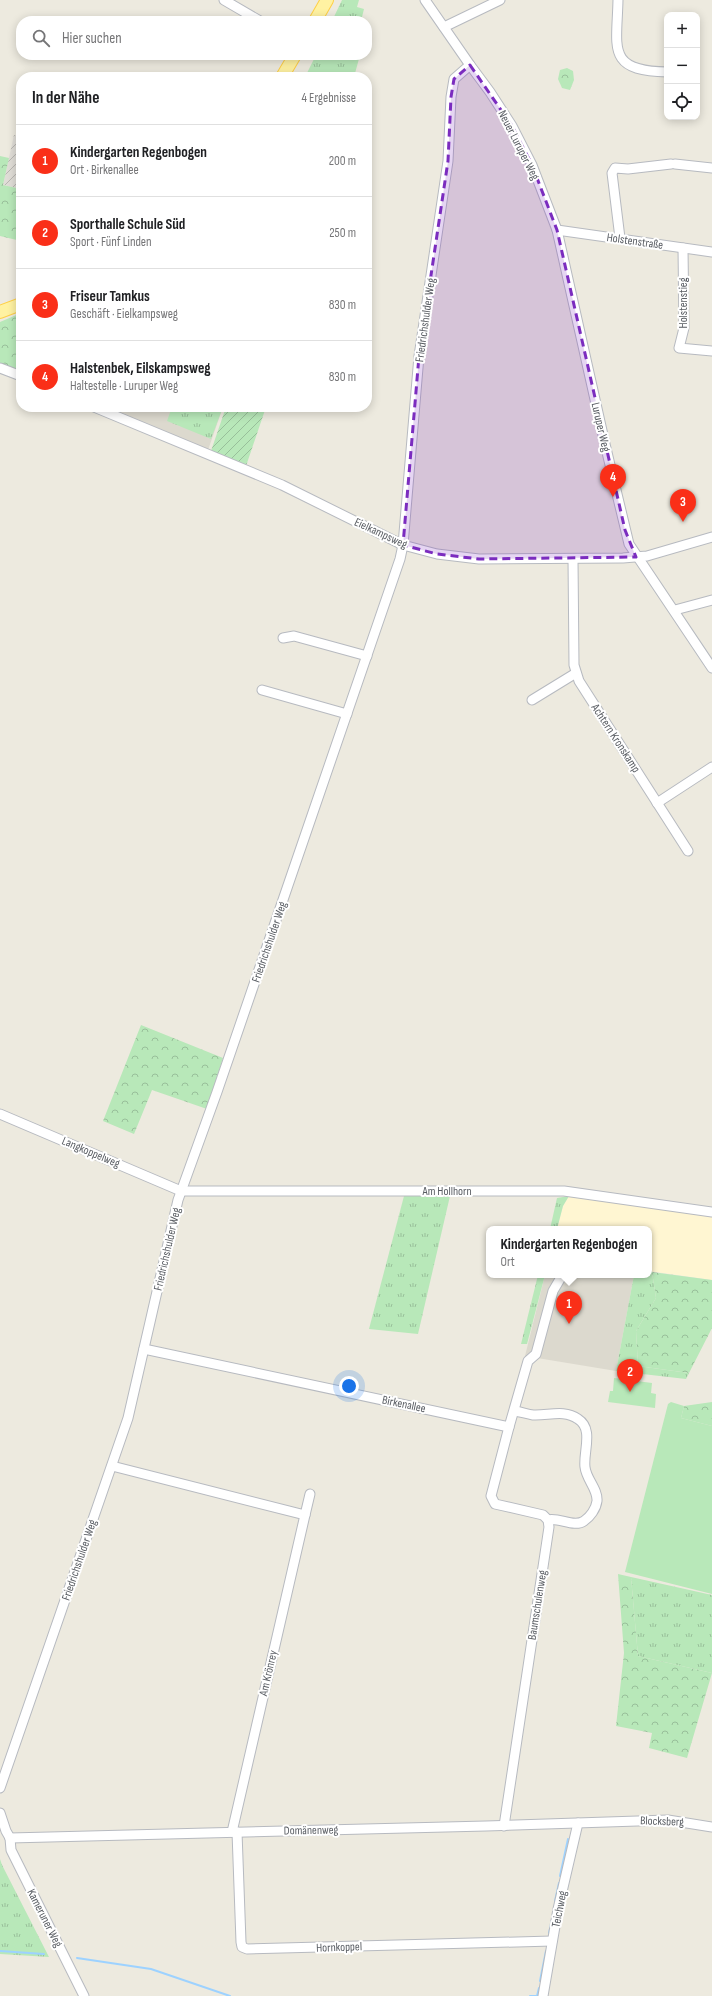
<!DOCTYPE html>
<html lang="de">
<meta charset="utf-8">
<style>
body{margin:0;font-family:"Sofia Sans Condensed",sans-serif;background:#f2f2f2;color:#202124}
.controls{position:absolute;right:12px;top:12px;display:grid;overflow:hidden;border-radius:8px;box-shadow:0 2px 10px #0003}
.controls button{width:36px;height:36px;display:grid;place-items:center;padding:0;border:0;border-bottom:1px solid #e0e0e0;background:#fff;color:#202124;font:20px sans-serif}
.you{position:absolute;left:349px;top:1386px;width:14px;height:14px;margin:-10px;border:3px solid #fff;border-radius:50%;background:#1a73e8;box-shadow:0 0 0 6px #1a73e833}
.badge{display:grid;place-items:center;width:26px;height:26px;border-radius:50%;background:#fa2f18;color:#fff;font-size:13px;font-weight:700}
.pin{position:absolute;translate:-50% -33px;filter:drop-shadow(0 1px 2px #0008)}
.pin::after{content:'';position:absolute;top:21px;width:14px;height:12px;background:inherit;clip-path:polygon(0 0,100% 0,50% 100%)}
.popup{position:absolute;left:486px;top:1226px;width:166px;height:52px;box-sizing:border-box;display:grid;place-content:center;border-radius:8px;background:#fff;filter:drop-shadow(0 1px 3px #0005);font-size:13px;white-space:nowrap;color:#757577}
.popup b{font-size:15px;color:#202124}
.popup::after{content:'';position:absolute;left:50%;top:100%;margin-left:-8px;border:8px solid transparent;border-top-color:#fff}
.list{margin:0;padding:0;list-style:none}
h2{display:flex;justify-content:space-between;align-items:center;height:52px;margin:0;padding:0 16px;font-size:17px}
h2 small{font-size:13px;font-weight:400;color:#757577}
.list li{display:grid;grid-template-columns:26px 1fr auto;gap:12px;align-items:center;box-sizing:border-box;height:72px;padding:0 16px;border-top:1px solid #e0e0e0}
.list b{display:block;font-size:15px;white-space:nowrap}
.list p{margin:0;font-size:13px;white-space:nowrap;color:#757577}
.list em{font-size:13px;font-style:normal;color:#757577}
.icon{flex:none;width:22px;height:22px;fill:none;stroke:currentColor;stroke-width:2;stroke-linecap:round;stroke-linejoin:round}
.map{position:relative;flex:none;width:712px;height:1996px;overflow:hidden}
.search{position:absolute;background:#fff;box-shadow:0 2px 10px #0003;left:16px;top:16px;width:356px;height:44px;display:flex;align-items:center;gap:10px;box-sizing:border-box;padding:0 14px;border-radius:16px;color:#757577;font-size:15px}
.panel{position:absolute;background:#fff;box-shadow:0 2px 10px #0003;left:16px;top:72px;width:356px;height:340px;border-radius:16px}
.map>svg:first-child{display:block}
</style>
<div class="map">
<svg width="712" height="1996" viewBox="0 0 712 1996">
<defs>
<pattern id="industrial-furrows" width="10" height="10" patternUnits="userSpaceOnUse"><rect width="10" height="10" fill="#e0ddd7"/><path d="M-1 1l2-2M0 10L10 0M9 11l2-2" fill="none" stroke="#b8b6b2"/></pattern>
<pattern id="grass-tufts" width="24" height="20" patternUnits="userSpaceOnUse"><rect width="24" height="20" fill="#b8e8b9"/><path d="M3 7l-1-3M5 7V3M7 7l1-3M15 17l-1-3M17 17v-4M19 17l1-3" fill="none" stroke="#98bf9a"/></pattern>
<pattern id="forest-crowns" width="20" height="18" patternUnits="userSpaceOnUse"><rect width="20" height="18" fill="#b8e8b9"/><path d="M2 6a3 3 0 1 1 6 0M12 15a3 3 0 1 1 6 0" fill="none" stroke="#98bf9a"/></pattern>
<pattern id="garden-furrows" width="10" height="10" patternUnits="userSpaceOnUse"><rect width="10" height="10" fill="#b8e8b9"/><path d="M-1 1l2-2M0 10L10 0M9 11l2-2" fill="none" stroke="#98bf9a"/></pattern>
</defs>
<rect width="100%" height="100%" fill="#edeadf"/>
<!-- commercial -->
<path fill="#fff6d2" d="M569,1196L712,1217V1280L649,1271V1229H557L563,1206Z"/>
<!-- industrial -->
<path fill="url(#industrial-furrows)" d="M14,135L21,136V189L3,185Z"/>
<!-- education -->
<g fill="#dcd9ce">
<path d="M104,407H223L208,450Z"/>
<path d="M545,1275H634L616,1371L525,1356Z"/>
</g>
<!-- grass -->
<g fill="url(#grass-tufts)">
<path d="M342,0H359L357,7L364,9L361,21H332Z"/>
<path d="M316,55H360L354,77H305Z"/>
<path d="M172,407H223L211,439L167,421Z"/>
<path d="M404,1196H450L418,1334L369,1329Z"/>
<path d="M569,1196L563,1206L557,1229H550L557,1198Z"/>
<path d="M649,1271L652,1272L656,1298L636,1331L638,1366L689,1373L686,1379L616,1371L634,1275H649Z"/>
<path d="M538,1275H545L527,1344H521Z"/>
<path d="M631,1577L712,1595V1673L638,1656Z"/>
<path d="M0,1859L2,1865L49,1957L0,1954Z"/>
</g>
<!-- forest -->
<g fill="url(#forest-crowns)">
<path d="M567,68L573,71L574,80L570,90L562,88L558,79L560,70Z"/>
<path d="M0,156L9,158L3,185L21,189V241L0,236Z"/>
<path d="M21,313V372L0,364V322Z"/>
<path d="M141,1025L223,1058L207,1109L152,1090L134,1134L103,1121Z"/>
<path d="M652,1272L712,1280V1328L689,1373L638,1366L636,1331L656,1298Z"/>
<path d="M712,1402V1426L681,1418L684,1406Z"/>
<path d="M618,1574L631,1577L638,1656L712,1673L687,1758L649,1748L652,1733L616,1726L624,1653Z"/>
</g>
<!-- garden -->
<path fill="url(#garden-furrows)" d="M226,407H266L246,466L211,451Z"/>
<!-- pitch -->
<g fill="#b8e8b9">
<path d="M614,1378L652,1383L651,1393L656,1394L655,1408L608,1402L610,1391H613Z"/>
<path d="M671,1402L684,1406L681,1418L712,1426V1594L625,1572L668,1404Z"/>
</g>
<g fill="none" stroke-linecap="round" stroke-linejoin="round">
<!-- stream -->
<g stroke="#9dd2ff" stroke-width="2">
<path d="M560,1876L568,1839"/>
<path d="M555,1901L559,1883"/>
<path d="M549,1933L552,1920"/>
<path d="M0,1951L44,1954"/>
<path d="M77,1958L151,1969L230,1996"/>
<path d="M540,1981L546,1951"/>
<path d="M530,1996H537L539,1988"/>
</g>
<defs>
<g id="minor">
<path d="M224,0L260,21"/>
<path d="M425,0L470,65L490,92L512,126L532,165L557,230L605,444L629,544L712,668"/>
<path d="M618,0C617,48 606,71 667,72"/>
<path d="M444,27L500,0"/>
<path d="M675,164L712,168"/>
<path d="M557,230L712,252"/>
<path d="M620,238L612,173L615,168L628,169L671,164"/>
<path d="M683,248L684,328L679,348L712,351"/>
<path d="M0,368L21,376"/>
<path d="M94,407L282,485L403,545L437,554L479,559L623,558L647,556L712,537"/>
<path d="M573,559L574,665L579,681L688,851"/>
<path d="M675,610L712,600"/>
<path d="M283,638L294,636L367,656"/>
<path d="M262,690L347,714"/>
<path d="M532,700L576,673"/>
<path d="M657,803L712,767"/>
<path d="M0,1114L181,1191H564L712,1212"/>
<path d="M144,1349L509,1427L528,1361L536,1354L553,1291L560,1279"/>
<path d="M515,1411C521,1412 527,1414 533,1415C548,1416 564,1409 578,1419C594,1429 583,1452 585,1467C586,1479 598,1489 597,1501C596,1509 590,1517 584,1521C574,1528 559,1517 548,1520"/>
<path d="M112,1466L305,1515L232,1832"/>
<path d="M305,1515L310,1494"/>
<path d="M0,1788L128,1418L178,1200L217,1092L400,559L403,545L419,356L448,161L451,97L454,79L470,65"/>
<path d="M0,1813L6,1831L10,1838"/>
<path d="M504,1826L549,1527L548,1520L543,1515L495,1504L491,1496L509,1427"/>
<path d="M237,1832L241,1942L242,1947L247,1949L552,1941"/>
<path d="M10,1838L486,1826L668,1820L712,1827"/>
<path d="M10,1838L11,1850L84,1996"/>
<path d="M543,1996L558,1909L578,1823"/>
</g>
<g id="major">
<path d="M315,21L327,0"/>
<path d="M282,77L295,55"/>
<path d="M0,312L21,304"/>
</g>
</defs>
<!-- minor casing -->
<use href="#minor" stroke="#b7bac0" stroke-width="11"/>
<!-- major casing -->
<use href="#major" stroke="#ffd046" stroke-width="14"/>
<!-- minor -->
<use href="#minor" stroke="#fff" stroke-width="9"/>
<!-- major -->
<use href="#major" stroke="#fff2a2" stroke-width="12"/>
</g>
<!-- marked area -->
<path fill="#7b2cbf" fill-opacity="0.2" stroke="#7b2cbf" stroke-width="3" stroke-dasharray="8 5" stroke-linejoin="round" d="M470,65L512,126L532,165L557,230L625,530L636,557L479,559L437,554L403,545L419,356L448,161L451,97L454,79Z"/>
<g text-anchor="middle" stroke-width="4" stroke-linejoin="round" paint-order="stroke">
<!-- street labels -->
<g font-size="12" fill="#585c62" stroke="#fff">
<text transform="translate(519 145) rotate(63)" y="4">Neuer Luruper Weg</text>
<text transform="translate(635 241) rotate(8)" y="4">Holstenstraße</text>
<text transform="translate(683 303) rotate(-90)" y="4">Holstenstieg</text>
<text transform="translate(425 320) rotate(-82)" y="4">Friedrichshulder Weg</text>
<text transform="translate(601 427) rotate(77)" y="4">Luruper Weg</text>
<text transform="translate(381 533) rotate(25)" y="4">Eielkampsweg</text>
<text transform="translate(616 738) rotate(57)" y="4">Achtern Kronskamp</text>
<text transform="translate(269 942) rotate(-71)" y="4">Friedrichshulder Weg</text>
<text transform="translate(91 1152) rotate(23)" y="4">Langkoppelweg</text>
<text x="447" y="1195">Am Hollhorn</text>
<text transform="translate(167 1249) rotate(-77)" y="4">Friedrichshulder Weg</text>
<text transform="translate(404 1404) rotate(12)" y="4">Birkenallee</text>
<text transform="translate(79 1560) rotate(-71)" y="4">Friedrichshulder Weg</text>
<text transform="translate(537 1605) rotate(-81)" y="4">Baumschulenweg</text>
<text transform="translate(268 1673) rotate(-77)" y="4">Am Krönrey</text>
<text transform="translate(662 1821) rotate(2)" y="4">Blocksberg</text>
<text transform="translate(311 1830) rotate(-1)" y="4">Domänenweg</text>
<text transform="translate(559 1909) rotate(-79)" y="4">Teichweg</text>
<text transform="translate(45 1918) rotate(63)" y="4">Kameruner Weg</text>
<text transform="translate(339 1947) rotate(-2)" y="4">Hornkoppel</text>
</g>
</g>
</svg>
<div class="controls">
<button>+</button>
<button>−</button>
<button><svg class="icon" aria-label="locate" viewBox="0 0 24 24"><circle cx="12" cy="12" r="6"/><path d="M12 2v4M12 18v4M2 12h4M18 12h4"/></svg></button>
</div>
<div class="you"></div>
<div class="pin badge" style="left:569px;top:1324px">1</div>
<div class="popup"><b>Kindergarten Regenbogen</b>Ort</div>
<div class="pin badge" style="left:630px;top:1392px">2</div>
<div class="pin badge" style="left:683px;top:522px">3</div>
<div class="pin badge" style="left:613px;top:497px">4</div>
<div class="search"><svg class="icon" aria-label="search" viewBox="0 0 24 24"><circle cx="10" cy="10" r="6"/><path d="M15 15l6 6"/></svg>Hier suchen</div>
<section class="panel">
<h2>In der Nähe<small>4 Ergebnisse</small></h2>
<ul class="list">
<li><span class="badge">1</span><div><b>Kindergarten Regenbogen</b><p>Ort · Birkenallee</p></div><em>200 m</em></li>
<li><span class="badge">2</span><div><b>Sporthalle Schule Süd</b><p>Sport · Fünf Linden</p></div><em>250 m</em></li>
<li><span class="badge">3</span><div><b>Friseur Tamkus</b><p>Geschäft · Eielkampsweg</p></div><em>830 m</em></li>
<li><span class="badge">4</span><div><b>Halstenbek, Eilskampsweg</b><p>Haltestelle · Luruper Weg</p></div><em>830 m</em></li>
</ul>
</section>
</div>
